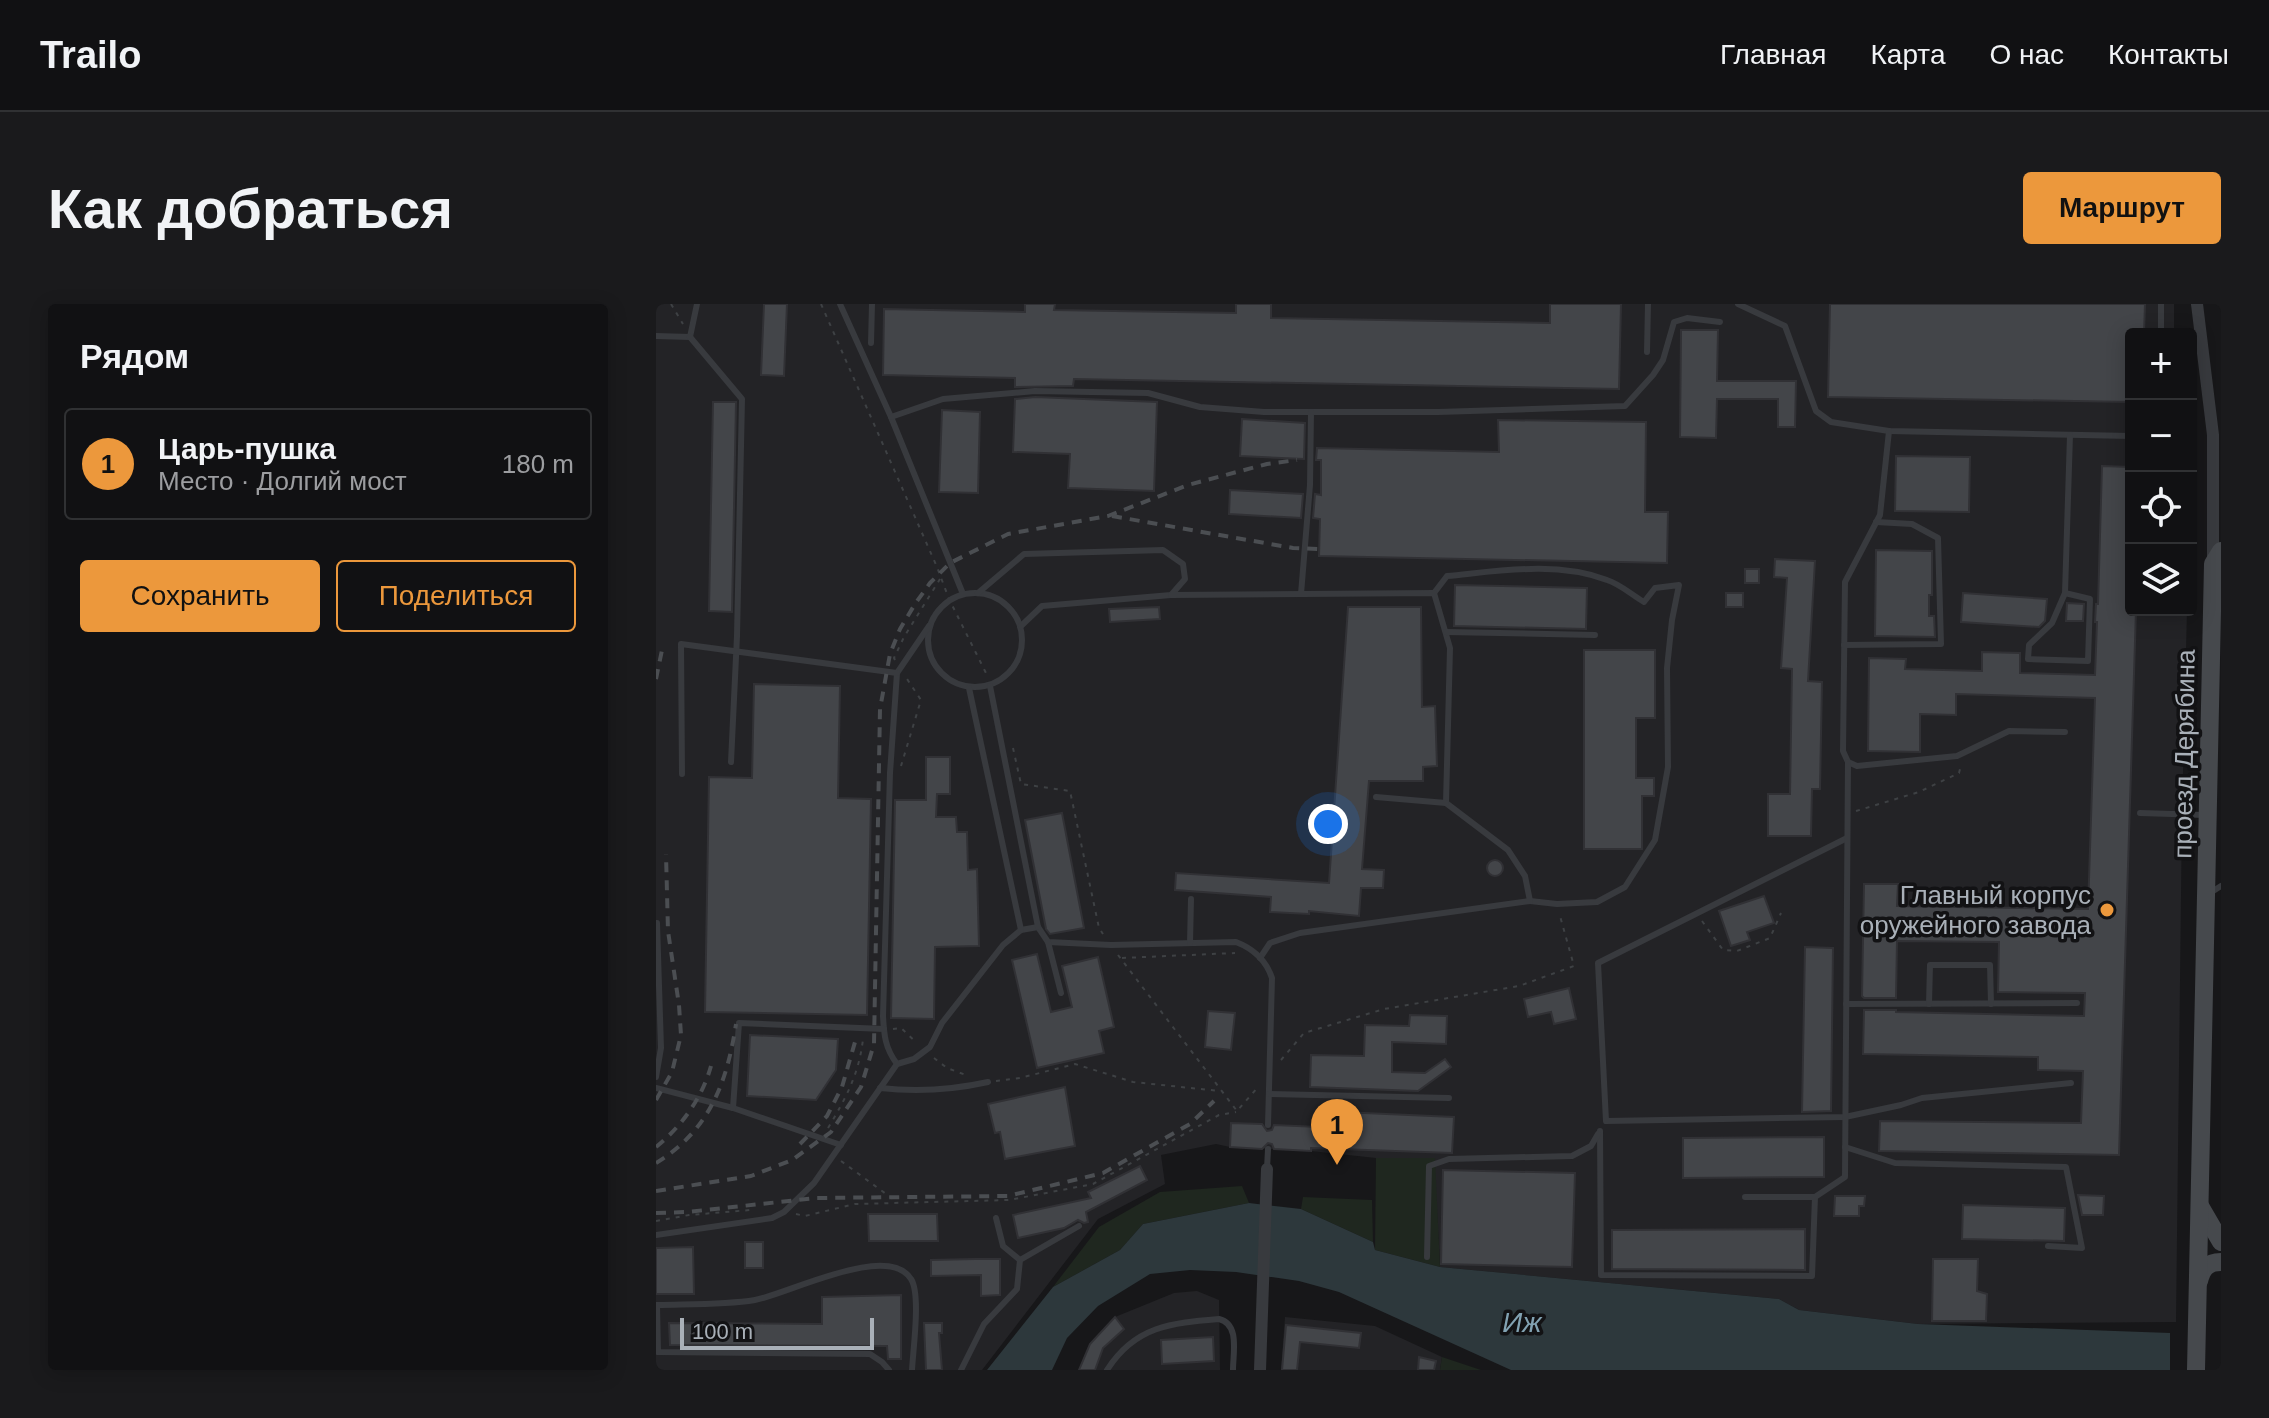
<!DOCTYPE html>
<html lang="ru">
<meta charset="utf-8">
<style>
body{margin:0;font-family:Helvetica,sans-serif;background:#1a1a1c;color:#f1f3f6}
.controls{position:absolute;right:24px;top:24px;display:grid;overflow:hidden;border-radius:8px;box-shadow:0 4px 20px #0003}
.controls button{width:72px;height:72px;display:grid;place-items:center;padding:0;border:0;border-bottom:2px solid #303133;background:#111113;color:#f1f3f6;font:40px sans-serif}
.scale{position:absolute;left:24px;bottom:20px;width:194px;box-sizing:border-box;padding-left:8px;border:4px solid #a9b0b8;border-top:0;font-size:22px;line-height:28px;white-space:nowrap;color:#a9b0b8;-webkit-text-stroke:6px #121214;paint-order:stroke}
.you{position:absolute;left:672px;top:520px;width:28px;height:28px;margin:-20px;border:6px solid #fff;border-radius:50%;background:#1a73e8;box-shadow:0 0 0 12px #1a73e833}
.badge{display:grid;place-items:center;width:52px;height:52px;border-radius:50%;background:#ec983c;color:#111;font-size:26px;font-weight:700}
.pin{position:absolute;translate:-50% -66px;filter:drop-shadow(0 2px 4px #0008)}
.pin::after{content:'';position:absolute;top:42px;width:28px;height:24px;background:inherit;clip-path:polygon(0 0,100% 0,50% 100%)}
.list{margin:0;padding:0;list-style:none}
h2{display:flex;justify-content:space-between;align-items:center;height:104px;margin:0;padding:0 32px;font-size:34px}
h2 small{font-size:26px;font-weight:400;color:#9c9da0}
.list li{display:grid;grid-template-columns:52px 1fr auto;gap:24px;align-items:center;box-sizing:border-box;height:112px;margin:0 16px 16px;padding:0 16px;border:2px solid #303133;border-radius:8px}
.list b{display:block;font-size:30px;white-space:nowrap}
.list p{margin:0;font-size:26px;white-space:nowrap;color:#9c9da0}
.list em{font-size:26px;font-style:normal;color:#9c9da0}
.actions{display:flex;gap:16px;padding:24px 32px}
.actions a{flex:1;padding:18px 0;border:2px solid #ec983c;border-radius:8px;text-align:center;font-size:28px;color:#ec983c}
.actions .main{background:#ec983c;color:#111}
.icon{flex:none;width:44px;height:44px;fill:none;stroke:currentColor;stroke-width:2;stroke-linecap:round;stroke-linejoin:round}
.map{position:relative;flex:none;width:1565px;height:1066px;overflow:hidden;border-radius:8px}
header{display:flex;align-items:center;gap:48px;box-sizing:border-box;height:112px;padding:0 40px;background:#111113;border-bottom:2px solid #303133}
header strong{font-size:38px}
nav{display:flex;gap:44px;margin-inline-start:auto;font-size:28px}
.intro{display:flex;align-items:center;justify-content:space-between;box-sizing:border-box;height:192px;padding:0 48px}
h1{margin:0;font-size:56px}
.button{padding:20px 36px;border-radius:8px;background:#ec983c;color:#111;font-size:28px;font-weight:700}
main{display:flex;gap:48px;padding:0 48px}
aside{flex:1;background:#111113;border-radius:8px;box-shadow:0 4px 20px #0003}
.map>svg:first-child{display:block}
</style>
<header>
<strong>Trailo</strong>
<nav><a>Главная</a><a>Карта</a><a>О нас</a><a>Контакты</a></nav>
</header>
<div class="intro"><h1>Как добраться</h1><a class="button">Маршрут</a></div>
<main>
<aside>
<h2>Рядом<small></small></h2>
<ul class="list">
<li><span class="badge">1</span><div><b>Царь-пушка</b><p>Место · Долгий мост</p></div><em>180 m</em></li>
</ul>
<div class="actions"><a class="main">Сохранить</a><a>Поделиться</a></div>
</aside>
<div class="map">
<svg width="1565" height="1066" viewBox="0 0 1565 1066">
<rect width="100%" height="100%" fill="#171719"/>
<!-- built -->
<g fill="#232326">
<path d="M0,0H1518V30H1475V306H1531L1526,508L1520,1018L1262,1020L1143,1006L1123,995L784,963L778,854H720L655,847L574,843L560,840L505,851L509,880L442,915L326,1066H0Z"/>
<path d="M541,987L563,996L564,1066H423L434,1040L459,1013L518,989Z"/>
<path d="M629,1013L719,1022L786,1053L784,1066H625Z"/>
</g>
<!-- green -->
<g fill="#1f271f">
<path d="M720,854H779L784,963L719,946Z"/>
<path d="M586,882L593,899L487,920L464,946L397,983L443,923L504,888Z"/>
<path d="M647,893L716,896L717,938L645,905Z"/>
<path d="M786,1053L825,1066H784Z"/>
</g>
<!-- water -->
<path fill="#2d383c" d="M593,899L645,905L717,938L719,946L784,963L1123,995L1143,1006L1262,1020L1514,1029V1066H855L683,988L643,977L580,968L534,966L494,970L442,1002L411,1034L396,1066H331L397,983L464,946L487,920Z"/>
<!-- building -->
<g fill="#434549" stroke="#313135" stroke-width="2">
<path d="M108,0H131L128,72L105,71Z"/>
<path d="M369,0H399L398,6L580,9V0H615V14L894,19V0H965L963,85L418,75L417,82L359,83V74L227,71L228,5L369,8Z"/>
<path d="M1174,0H1489L1488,30H1475V98L1172,93Z"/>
<path d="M1025,26H1062L1061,77H1140L1139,123H1122V95H1061L1060,134L1024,133Z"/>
<path d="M379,93L501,98L498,187L412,184L414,150L357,148L359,95Z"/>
<path d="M57,98H80L76,308L53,307Z"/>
<path d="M286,106L324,108L322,189L283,188Z"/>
<path d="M586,115L649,119L648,155L584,152Z"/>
<path d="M842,116L990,118L989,208H1012L1011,259L663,252L664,215L657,214L659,190L665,191V156H660L661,144L843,148Z"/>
<path d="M1240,152L1314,153L1313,208L1239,207Z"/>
<path d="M1446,162L1475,163V306H1480L1463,851L1223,847L1224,817L1425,819L1427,767L1382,766V753L1207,750L1208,706H1240V708L1428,712L1429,689L1342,688L1343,638L1241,637L1240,694H1208L1206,692L1208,580H1242L1241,602L1432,605L1439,394L1300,390V411L1264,410V448L1212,447L1213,354L1250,355L1249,365L1326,367V348L1364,349V369L1439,371L1441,318H1439L1440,300H1442Z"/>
<path d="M574,186L647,190L645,214L573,210Z"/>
<path d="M1220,246L1276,247V291H1273V312H1278L1279,333L1219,332Z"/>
<path d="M1119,255L1159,257L1152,377L1166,378L1164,485H1156L1155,532H1112V490H1134L1136,365L1125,364L1131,274L1118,273Z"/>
<rect x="1089" y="265" width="14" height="14"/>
<path d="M799,281L931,284L930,325L798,322Z"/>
<rect x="1070" y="289" width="17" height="14"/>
<path d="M1307,289L1391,295L1389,317L1383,323L1305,318Z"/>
<path d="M1411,299L1428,300L1427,317H1410Z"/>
<path d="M503,303L504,315L454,318L453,305Z"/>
<path d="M692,303H765L766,403L779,402L781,462L767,463V477H713L706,565L728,566L727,584H705L703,612L653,607V610L614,608L615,593L519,586L520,569L673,579Z"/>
<path d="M928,346H999V414H980V474H998V492H986V545H928Z"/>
<path d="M98,380L184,382L182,494L215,495L211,711L49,708L53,473L96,474Z"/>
<path d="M270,453H294V490H281L280,513H300L301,528H311L312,566L321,565L323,642L279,643L278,715L235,714L239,496H270Z"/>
<path d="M406,509L428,624L394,630L390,625L369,516Z"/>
<circle cx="839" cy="564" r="8"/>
<path d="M1108,592L1118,619L1091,628L1094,636L1075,642L1063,607Z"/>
<path d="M1149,643L1177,644L1175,807L1146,808Z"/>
<path d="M381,650L395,708L416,703L406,662L442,653L458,723L443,727L448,749L381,764L356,656Z"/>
<path d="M913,684L920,715L898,720L895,708L872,713L868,695Z"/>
<path d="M552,707L579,709L575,746L549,743Z"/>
<path d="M754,711L791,712L790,740L736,738V768L769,769L789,755L795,763L762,787L654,783L655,751L708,752L709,721L753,722Z"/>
<path d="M94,731L182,735L180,766L160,796L91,792Z"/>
<path d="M409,783L419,842L349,855L344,828L339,829L332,800Z"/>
<path d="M663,807L798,813L796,849L655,844V847L618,845L616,840L612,839L606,845L574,843L575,819L606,820L611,827L616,826L618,821L663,823Z"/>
<path d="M1168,833V873L1027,874V834Z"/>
<path d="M484,862L491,876L430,908L432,918L428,919L422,916L408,924L362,934L357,911L435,894L432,888Z"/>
<path d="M787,866L919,869L916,963L785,960Z"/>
<path d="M1422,891L1448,892L1447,911H1426Z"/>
<path d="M1179,892H1209L1208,902H1203V912H1178Z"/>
<path d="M1307,901L1409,904L1408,937L1306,935Z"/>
<path d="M212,910H281L282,937H213Z"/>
<path d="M1149,925V966L956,965V926Z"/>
<rect x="89" y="938" width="18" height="26"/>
<path d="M37,943L38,990H0V944Z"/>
<path d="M319,955H344V991L325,992V971L275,972V956Z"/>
<path d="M1277,955H1322L1321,987L1331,990L1330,1017H1276Z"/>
<path d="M245,991V1055H232L231,1042L14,1041L13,1019L166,1020V993Z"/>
<path d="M459,1013L468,1025L447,1044L439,1066H423L434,1040Z"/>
<path d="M268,1019H286V1029H283L286,1066H270Z"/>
<path d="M630,1021L705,1029L703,1044L644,1038L641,1066H626Z"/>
<path d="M557,1033L558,1057L506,1060L505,1036Z"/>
<path d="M763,1053L780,1057L778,1066H762Z"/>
</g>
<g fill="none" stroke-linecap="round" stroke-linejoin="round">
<!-- path -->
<g stroke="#3e4144" stroke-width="2" stroke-dasharray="4 6" stroke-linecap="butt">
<path d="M15,0L27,20"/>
<path d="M165,0L281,263L293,295L331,371"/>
<path d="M239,356L238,354L248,333L284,275"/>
<path d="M357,444L365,480L414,487L443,624L447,630"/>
<path d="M245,462L265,396L251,375"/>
<path d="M1200,507L1263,488L1303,469L1305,461"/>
<path d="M1046,617L1067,646L1081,647L1114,634L1125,609"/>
<path d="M462,651L581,807L603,782"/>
<path d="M466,654L579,649"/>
<path d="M237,725L245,724L261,739"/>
<path d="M278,754L291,764L310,771"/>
<path d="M625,756L648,729L728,705L863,682L918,662L904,612"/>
<path d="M340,777L364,774L419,760L477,778L564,787"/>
<path d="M172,824C190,794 203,770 207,735"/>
<path d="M185,857L241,898"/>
<path d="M140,910L149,912L199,900L353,896L437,880L563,811L580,808"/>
<path d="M0,917L33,911L94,906"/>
</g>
<!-- lane -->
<g stroke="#383a3e" stroke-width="6">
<path d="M184,0L235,113L307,290"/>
<path d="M1082,0L1129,22L1160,107L1175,118L1233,127L1475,132"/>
<path d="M1505,30V0"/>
<path d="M0,32L34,33L41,0"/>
<path d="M34,33L86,95L81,332L75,458"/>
<path d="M215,39L216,0"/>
<path d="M991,48L992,0"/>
<path d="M235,113L287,95L379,87L492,89L544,103L608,108H782L969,102L997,71L1007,56L1018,18L1031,14L1064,18"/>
<path d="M1233,127L1224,211L1189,278L1187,447L1192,458L1201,462L1301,452L1353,427L1409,428"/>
<circle cx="319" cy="336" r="47"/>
<path d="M322,289L368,250L507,246L527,260L529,275L515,291L386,302L365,322"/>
<path d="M778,289L791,272C844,267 900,257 951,276C964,280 976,291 988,298L999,284L1023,281L1016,316L1011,364L1012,463L999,536L969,583L941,598L901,600L874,597"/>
<path d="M1409,289L1434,295L1432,357L1372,355L1373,341L1396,319L1409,289L1414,131"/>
<path d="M645,290L654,181L655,108"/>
<path d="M515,291L778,289L794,344L790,499L852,546L869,572L874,597L644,629L614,639L604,654"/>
<path d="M273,322L241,369L234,469L227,712C228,731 229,744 241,760L258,755L274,743L286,719L347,641L365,626L382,623L392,638L455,641L580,638C598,645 610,656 616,674L612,821"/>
<path d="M790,328L939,331"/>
<path d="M1188,341L1285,340L1282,234L1256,220L1220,218"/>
<path d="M334,382L382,623"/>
<path d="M313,384L365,626"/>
<path d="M26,470L25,340L241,369"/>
<path d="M720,493L790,499"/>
<path d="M1484,509L1549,511"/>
<path d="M1191,534L942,659L950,817L1189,813L1245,801L1266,794L1415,779"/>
<path d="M1554,589L1565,582"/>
<path d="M392,638L405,689"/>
<path d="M534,639L535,595"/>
<path d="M1190,700L1421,699"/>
<path d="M1273,700L1274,661H1334L1335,700"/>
<path d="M0,773L5,744L1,619"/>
<path d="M0,784L77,804L185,841"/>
<path d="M224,784C261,788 296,786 332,778"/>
<path d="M613,790L793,794"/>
<path d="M77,804L83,719L228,725"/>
<path d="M944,827L945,971L1156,972L1159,893"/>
<path d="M1189,843L1239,859L1410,863L1426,944L1392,942"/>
<path d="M611,865L612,845"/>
<path d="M1089,893H1159L1189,873L1192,458"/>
<path d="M340,914L347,942L364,956"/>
<path d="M0,931L116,914L128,908L158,879L241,760"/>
<path d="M771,953L773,862L793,855L916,852L935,842L942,830"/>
<path d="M233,1066L226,1058L214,1050L2,1048L1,1001C34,1000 68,1001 99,996C132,990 232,938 255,975C265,990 257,1046 256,1066"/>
<path d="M305,1066L328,1020L361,985L364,956L423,922"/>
<path d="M451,1066C479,1022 515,1019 563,1015C584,1020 577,1049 577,1066"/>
</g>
<!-- street -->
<g stroke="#383a3e" stroke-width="12">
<path d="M1541,0L1557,131V256"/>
<path d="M604,1066L611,865"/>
</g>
<!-- secondary -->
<g stroke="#46494d" stroke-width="18">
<path d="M1544,902L1565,938"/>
<path d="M1543,977C1546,965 1551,958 1565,958"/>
<path d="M1540,1066L1557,260L1565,247"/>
</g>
<!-- rail -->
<g stroke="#4b4e52" stroke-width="4" stroke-dasharray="10 8" stroke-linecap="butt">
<path d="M456,212L637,244L663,245"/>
<path d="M0,375L6,346"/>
<path d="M0,796L16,768L25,731L23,701L12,627L10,550"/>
<path d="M144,840L171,812L186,783L199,738"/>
<path d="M0,843C26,822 46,794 55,762"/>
<path d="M0,859C53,827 71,779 80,720"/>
<path d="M0,887L95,872L136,856L175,828L205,783L218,740L224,405L234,350L244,325L259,300L274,279L294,259L352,230L452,212L532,181L611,160L641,156"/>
<path d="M0,909L31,908L160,894L352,892L447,869L534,820L558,797"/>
</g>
</g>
<!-- markers -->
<circle fill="#ec983c" stroke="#121214" stroke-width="3" cx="1451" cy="606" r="8"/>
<g text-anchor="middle" stroke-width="7" stroke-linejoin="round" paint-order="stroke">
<!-- street labels -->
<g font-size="26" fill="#a9b0b8" stroke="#121214">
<text transform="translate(1528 450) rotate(-89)" y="9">проезд Дерябина</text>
</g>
<!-- poi labels -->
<g font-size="26" fill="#a9b0b8" stroke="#121214" text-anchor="end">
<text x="1435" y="600">Главный корпус<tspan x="1435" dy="30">оружейного завода</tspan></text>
</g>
<!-- water labels -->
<g font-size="28" font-style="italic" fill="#82a2b2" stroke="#121214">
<text x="866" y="1028">Иж</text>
</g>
</g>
</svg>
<div class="controls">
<button>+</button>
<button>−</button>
<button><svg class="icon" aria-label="locate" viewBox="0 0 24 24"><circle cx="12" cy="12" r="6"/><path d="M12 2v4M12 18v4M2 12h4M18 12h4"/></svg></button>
<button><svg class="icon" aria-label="layers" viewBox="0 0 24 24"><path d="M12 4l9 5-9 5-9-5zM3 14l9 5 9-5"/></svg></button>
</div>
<div class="scale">100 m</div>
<div class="you"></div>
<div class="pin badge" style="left:681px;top:861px">1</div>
</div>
</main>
